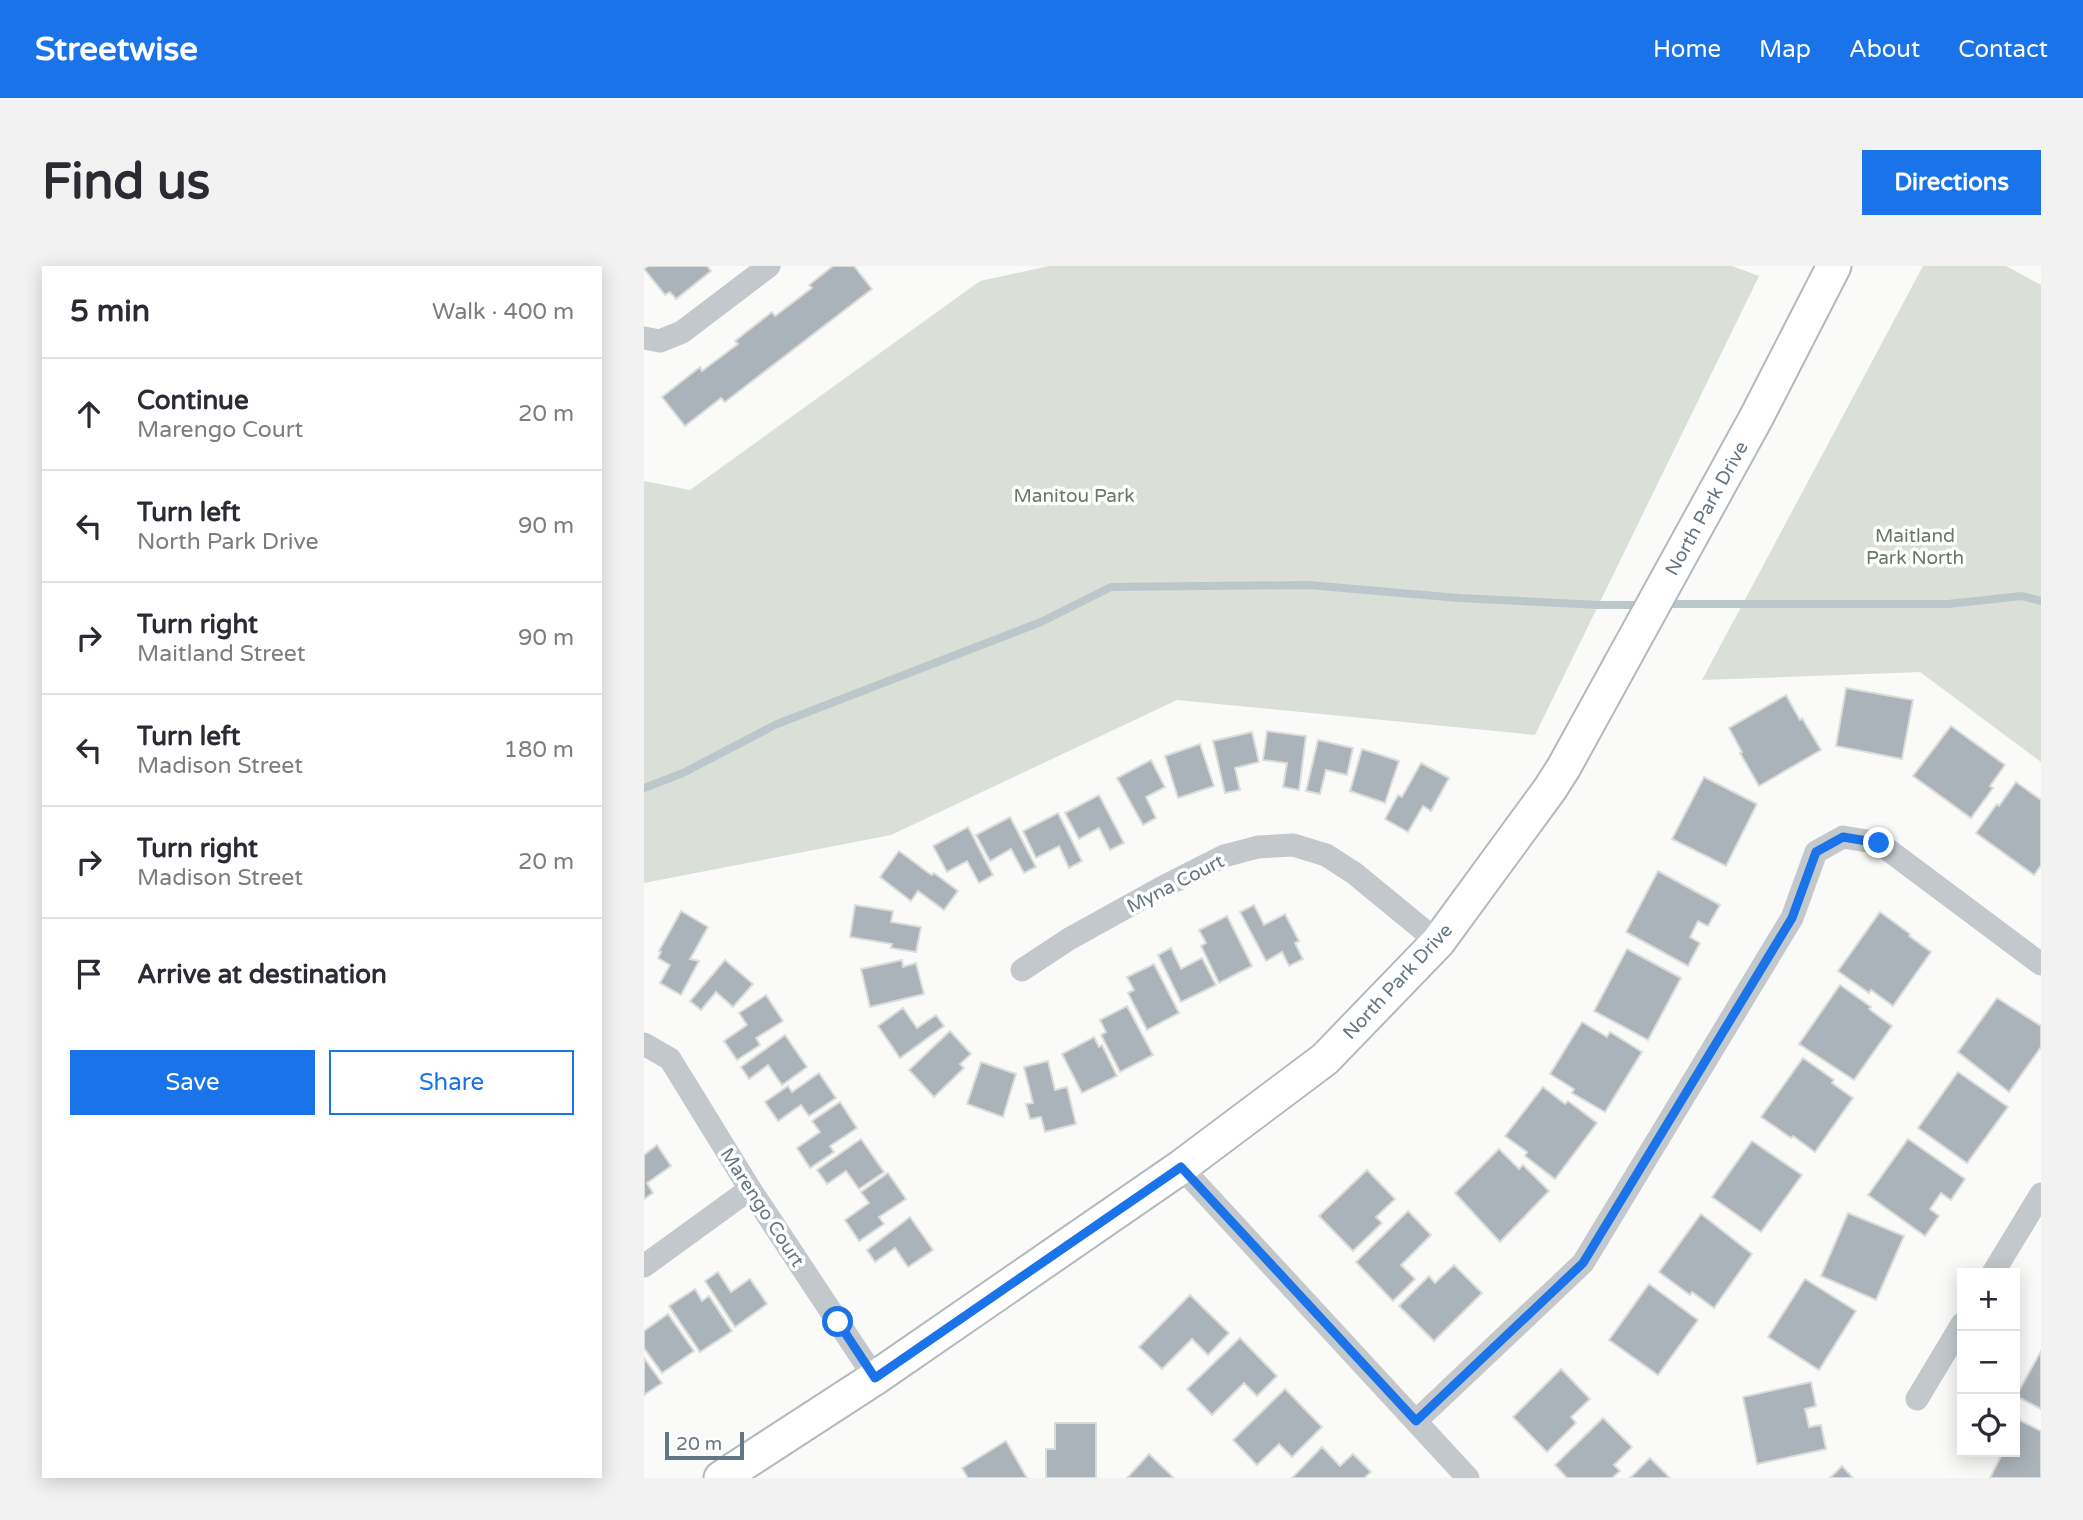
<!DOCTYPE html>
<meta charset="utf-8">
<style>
body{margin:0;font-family:"Varela Round",sans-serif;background:#f2f2f3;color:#2b2b33}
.controls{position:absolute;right:21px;bottom:21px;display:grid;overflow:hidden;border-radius:0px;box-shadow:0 4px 18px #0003}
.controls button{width:63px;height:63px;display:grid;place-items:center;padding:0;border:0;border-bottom:2px solid #e1e1e2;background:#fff;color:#2b2b33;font:35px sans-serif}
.scale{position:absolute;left:21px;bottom:18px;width:79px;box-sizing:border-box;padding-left:7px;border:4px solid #657683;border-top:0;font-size:19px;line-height:24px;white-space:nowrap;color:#657683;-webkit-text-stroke:5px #fff;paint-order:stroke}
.stop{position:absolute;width:21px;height:21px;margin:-16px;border:5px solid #1a73e8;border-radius:50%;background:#fff}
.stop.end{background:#1a73e8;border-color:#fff;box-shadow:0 2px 7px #0008}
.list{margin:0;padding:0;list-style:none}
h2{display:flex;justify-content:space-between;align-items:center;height:91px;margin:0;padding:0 28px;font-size:30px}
h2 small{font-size:23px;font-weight:400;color:#7c7c81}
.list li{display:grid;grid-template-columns:46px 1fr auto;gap:21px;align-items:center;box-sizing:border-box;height:112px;padding:0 28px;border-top:2px solid #e1e1e2}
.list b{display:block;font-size:26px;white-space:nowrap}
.list p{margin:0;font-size:23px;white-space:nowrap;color:#7c7c81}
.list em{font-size:23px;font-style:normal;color:#7c7c81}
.actions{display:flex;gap:14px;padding:21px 28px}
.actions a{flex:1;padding:16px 0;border:2px solid #1a73e8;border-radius:0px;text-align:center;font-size:24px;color:#1a73e8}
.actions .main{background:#1a73e8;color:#fff}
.icon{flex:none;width:38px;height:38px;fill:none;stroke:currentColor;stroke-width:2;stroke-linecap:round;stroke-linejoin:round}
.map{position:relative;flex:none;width:1397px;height:1212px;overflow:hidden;border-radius:0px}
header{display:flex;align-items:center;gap:42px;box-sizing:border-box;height:98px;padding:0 35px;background:#1a73e8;color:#fff}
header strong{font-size:33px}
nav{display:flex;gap:38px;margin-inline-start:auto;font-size:24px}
.intro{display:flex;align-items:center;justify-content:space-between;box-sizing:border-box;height:168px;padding:0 42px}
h1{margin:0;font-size:49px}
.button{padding:18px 32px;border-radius:0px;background:#1a73e8;color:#fff;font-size:24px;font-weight:700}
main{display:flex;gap:42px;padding:0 42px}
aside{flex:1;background:#fff;border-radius:0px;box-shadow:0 4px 18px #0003}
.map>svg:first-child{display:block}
</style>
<header>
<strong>Streetwise</strong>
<nav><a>Home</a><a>Map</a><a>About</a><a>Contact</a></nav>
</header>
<div class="intro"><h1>Find us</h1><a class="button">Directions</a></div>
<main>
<aside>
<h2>5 min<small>Walk · 400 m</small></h2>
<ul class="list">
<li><svg class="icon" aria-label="ahead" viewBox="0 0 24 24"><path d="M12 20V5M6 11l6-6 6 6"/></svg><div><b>Continue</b><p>Marengo Court</p></div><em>20 m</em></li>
<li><svg class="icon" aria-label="left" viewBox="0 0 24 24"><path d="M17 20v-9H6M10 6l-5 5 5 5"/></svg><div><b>Turn left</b><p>North Park Drive</p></div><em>90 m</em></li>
<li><svg class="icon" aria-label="right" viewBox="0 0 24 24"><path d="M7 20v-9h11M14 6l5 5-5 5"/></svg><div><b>Turn right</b><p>Maitland Street</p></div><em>90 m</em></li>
<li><svg class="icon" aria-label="left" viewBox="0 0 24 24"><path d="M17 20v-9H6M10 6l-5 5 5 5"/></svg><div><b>Turn left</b><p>Madison Street</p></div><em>180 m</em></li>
<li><svg class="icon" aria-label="right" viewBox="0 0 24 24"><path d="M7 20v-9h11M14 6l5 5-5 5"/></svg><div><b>Turn right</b><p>Madison Street</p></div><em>20 m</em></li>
<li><svg class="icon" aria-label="arrive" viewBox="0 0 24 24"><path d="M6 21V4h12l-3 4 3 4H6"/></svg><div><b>Arrive at destination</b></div></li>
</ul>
<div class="actions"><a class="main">Save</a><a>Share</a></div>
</aside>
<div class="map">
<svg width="1397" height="1212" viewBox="0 0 1397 1212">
<rect width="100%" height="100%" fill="#fafaf8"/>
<!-- green -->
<g fill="#dadfd7">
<path d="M405,0H1088L1115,10L891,469L533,434L247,569L0,617V215L46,224L336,15Z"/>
<path d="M1279,0H1362L1397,19V496L1276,406L1058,414Z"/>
</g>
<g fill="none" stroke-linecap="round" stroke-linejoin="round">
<!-- stream -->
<g stroke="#bbc7cb" stroke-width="8">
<path d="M1021,338H1304L1378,330L1397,335"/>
<path d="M0,522L39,507L133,458L397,356L467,321L664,319L815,332L955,339H1001"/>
</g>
</g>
<!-- building -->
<g fill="#aab3b9" stroke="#dcdcda" stroke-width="2">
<path d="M5,0H63L67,5L32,33L26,26L21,29L0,3Z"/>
<path d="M189,0H210L228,23L81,136L77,132L41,160L18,131L56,101L58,105L94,78L91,75L128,46L131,50L168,22L165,19Z"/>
<path d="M1202,422L1269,434L1258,493L1192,480Z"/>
<path d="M1142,429L1156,454L1158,452L1177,484L1115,520L1096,487L1098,486L1085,462Z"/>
<path d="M1307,460L1361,499L1346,520L1349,522L1327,552L1269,510Z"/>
<path d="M623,465L662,470L655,524L639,521L643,497L619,494Z"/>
<path d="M608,466L615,496L591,502L596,524L581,527L569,475Z"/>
<path d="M674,474L709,482L703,509L682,504L676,528L662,525Z"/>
<path d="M556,478L570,520L534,532L521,490Z"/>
<path d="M718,483L755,495L741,537L706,525Z"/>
<path d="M507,494L521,521L502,531L512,552L499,559L473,512Z"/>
<path d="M777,497L805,512L787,545L779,540L764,566L741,553L754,529L758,531Z"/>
<path d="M1060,511L1113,538L1082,600L1028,573Z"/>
<path d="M1372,516L1397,534V599L1390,609L1332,567L1353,538L1355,540Z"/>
<path d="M455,529L480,577L466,584L455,562L435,573L421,547Z"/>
<path d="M414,547L438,595L425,602L415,580L392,592L379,565Z"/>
<path d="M366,551L392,601L380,607L367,583L346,595L332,569Z"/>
<path d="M324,561L349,609L335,617L323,595L303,606L289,580Z"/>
<path d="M255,585L286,608L288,609L290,607L314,625L300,644L274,625L267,635L236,611Z"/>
<path d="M1014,605L1076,639L1064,660L1054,655L1046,671L1056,677L1044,700L982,666Z"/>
<path d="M211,639L249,645L247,656L277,661L272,686L247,682L248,678L206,671Z"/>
<path d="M610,639L620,659L641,648L655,675L651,677L659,693L645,700L638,686L622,695L596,646Z"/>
<path d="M37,645L64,661L46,693L55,695L37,729L16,717L26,699L14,692L17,686L15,685Z"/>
<path d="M1236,646L1266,668L1265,670L1287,686L1249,740L1227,724L1225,727L1194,705Z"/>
<path d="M583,650L608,700L575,717L557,680L562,677L555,664Z"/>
<path d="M527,682L537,703L558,692L572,719L537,736L514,689Z"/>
<path d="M983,683L1037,712L1004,774L950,745Z"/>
<path d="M81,694L109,718L89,741L72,726L57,744L46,735Z"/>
<path d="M258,694L259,701L272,697L280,728L226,741L217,703Z"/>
<path d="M510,698L535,747L503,764L484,727L490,724L483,711Z"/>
<path d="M1196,719L1227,741L1225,743L1248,760L1210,814L1155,778Z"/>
<path d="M122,729L139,755L112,772L116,779L93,794L80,775L103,759L95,747Z"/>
<path d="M1353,732L1397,760V781L1365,826L1314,786Z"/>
<path d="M483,740L509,789L476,806L457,769L462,766L456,754Z"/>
<path d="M259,742L273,762L292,749L300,760L256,792L234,760Z"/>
<path d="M938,756L963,771L966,766L998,786L961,846L928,827L930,823L906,808Z"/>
<path d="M306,765L327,788L316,798L320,802L290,831L265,804Z"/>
<path d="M141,769L163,801L138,819L124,799L105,813L97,801Z"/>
<path d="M450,771L455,781L458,779L473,810L438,827L418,788Z"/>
<path d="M1159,792L1190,814L1188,817L1209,832L1171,886L1149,870L1147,872L1117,851Z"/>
<path d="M404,795L411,824L423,821L432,858L401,866L397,851L386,853L382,838L389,837L380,801Z"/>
<path d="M337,796L372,808L359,851L323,838Z"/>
<path d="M1314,806L1364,841L1323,897L1274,862Z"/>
<path d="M175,807L192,832L165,850L157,839L134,855L121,836L144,820L148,826Z"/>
<path d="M899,821L921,838L924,835L953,857L911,913L881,890L883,886L861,870Z"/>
<path d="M196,836L213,862L186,880L190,886L166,902L153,882L176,866L168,855Z"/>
<path d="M217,873L240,906L215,923L202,905L183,918L173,904Z"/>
<path d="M1264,873L1321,913L1307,934L1297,927L1286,943L1295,950L1281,970L1224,929Z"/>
<path d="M1108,875L1158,909L1117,966L1068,931Z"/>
<path d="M13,879L27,900L3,917L9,927L0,933V889Z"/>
<path d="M855,883L875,903L879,899L905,925L856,976L811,927Z"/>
<path d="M723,904L751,933L732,951L738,957L709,985L675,950Z"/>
<path d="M244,907L262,933L235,951L240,958L215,975L201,954L225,937L217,926Z"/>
<path d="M764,945L787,969L757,999L771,1013L749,1035L712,996Z"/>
<path d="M1204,947L1260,970L1232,1034L1177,1010Z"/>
<path d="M1057,948L1108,988L1070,1042L1048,1026L1046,1029L1015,1006Z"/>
<path d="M266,951L289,984L264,1001L251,982L231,996L223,984Z"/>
<path d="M810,999L838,1027L790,1075L755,1040L785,1010L791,1017Z"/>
<path d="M74,1006L87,1026L106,1013L123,1038L91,1061L61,1015Z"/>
<path d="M1161,1013L1212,1045L1175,1104L1124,1071Z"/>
<path d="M1005,1018L1054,1054L1014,1109L965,1074Z"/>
<path d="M51,1023L58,1035L65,1030L88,1065L56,1086L25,1040Z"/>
<path d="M546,1029L585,1067L564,1089L548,1073L518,1103L495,1081Z"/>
<path d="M24,1048L50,1085L18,1107L0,1082V1065Z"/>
<path d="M596,1072L633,1110L613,1130L600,1117L568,1149L543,1123Z"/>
<path d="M1397,1085V1143L1372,1130Z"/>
<path d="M0,1092L18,1117L0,1129Z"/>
<path d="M917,1103L946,1133L927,1151L932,1157L903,1186L869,1151Z"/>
<path d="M1167,1116L1172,1140L1161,1143L1165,1161L1177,1159L1182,1183L1113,1198L1099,1131Z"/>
<path d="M641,1123L678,1161L648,1191L635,1178L613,1199L589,1174Z"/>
<path d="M959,1152L988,1181L970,1199L976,1205L968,1212H923L911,1199Z"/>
<path d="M1375,1154L1397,1165V1212H1346L1359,1186H1371V1163Z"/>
<path d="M411,1157H452V1212H402V1183H411Z"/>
<path d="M362,1175L383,1212H324L318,1202Z"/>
<path d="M678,1181L696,1200L709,1188L727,1206L720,1212H648Z"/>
<path d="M505,1188L530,1212H483Z"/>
<path d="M1006,1192L1026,1212H986Z"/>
<path d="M1198,1200L1209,1212H1186Z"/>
</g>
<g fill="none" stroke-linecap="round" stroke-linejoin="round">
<defs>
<path id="secondary" d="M77,1212L231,1112L537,901L681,793L794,676L906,523L920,501L1112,152L1190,0"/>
</defs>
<!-- secondary casing -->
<use href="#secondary" stroke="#b3babf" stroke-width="37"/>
<!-- street -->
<g stroke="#c3c8cc" stroke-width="23">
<path d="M0,72L16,75L38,66L125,0"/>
<path d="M378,704L425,673L517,622L580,590L614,581L649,579L682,589L710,607L794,676"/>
<path d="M0,778L26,793L106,923L231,1112"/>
<path d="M537,901L824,1212"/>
<path d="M0,1000L106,923"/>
<path d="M1349,1007L1397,928"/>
<path d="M1273,1133L1318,1058"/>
<path d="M772,1155L939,997L1148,652L1172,586L1199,571L1235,577L1397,698"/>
</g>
<!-- secondary -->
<use href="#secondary" stroke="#fff" stroke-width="33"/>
</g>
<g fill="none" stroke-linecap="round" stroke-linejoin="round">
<!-- route -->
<path stroke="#1a73e8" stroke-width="9" d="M194,1056L231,1112L537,901L772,1155L939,997L1148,652L1172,586L1199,571L1235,577"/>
</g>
<g text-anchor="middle" stroke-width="7" stroke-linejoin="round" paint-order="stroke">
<!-- park labels -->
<g font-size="19" fill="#687a64" stroke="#fff">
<text x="430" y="236">Manitou Park</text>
<text x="1271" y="276">Maitland<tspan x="1271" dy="22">Park North</tspan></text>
</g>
<!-- street labels -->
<g font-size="19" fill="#657683" stroke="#fff">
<text transform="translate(1062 242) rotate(-61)" y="7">North Park Drive</text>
<text transform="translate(531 617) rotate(-27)" y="7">Myna Court</text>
<text transform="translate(753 715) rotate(-47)" y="7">North Park Drive</text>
<text transform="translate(119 941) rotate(57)" y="7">Marengo Court</text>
</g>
</g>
</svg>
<div class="controls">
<button>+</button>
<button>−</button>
<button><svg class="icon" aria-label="locate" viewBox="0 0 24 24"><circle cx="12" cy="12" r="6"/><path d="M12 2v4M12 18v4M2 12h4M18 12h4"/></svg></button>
</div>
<div class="scale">20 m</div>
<div class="stop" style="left:194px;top:1056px"></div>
<div class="stop end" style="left:1235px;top:577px"></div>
</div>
</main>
